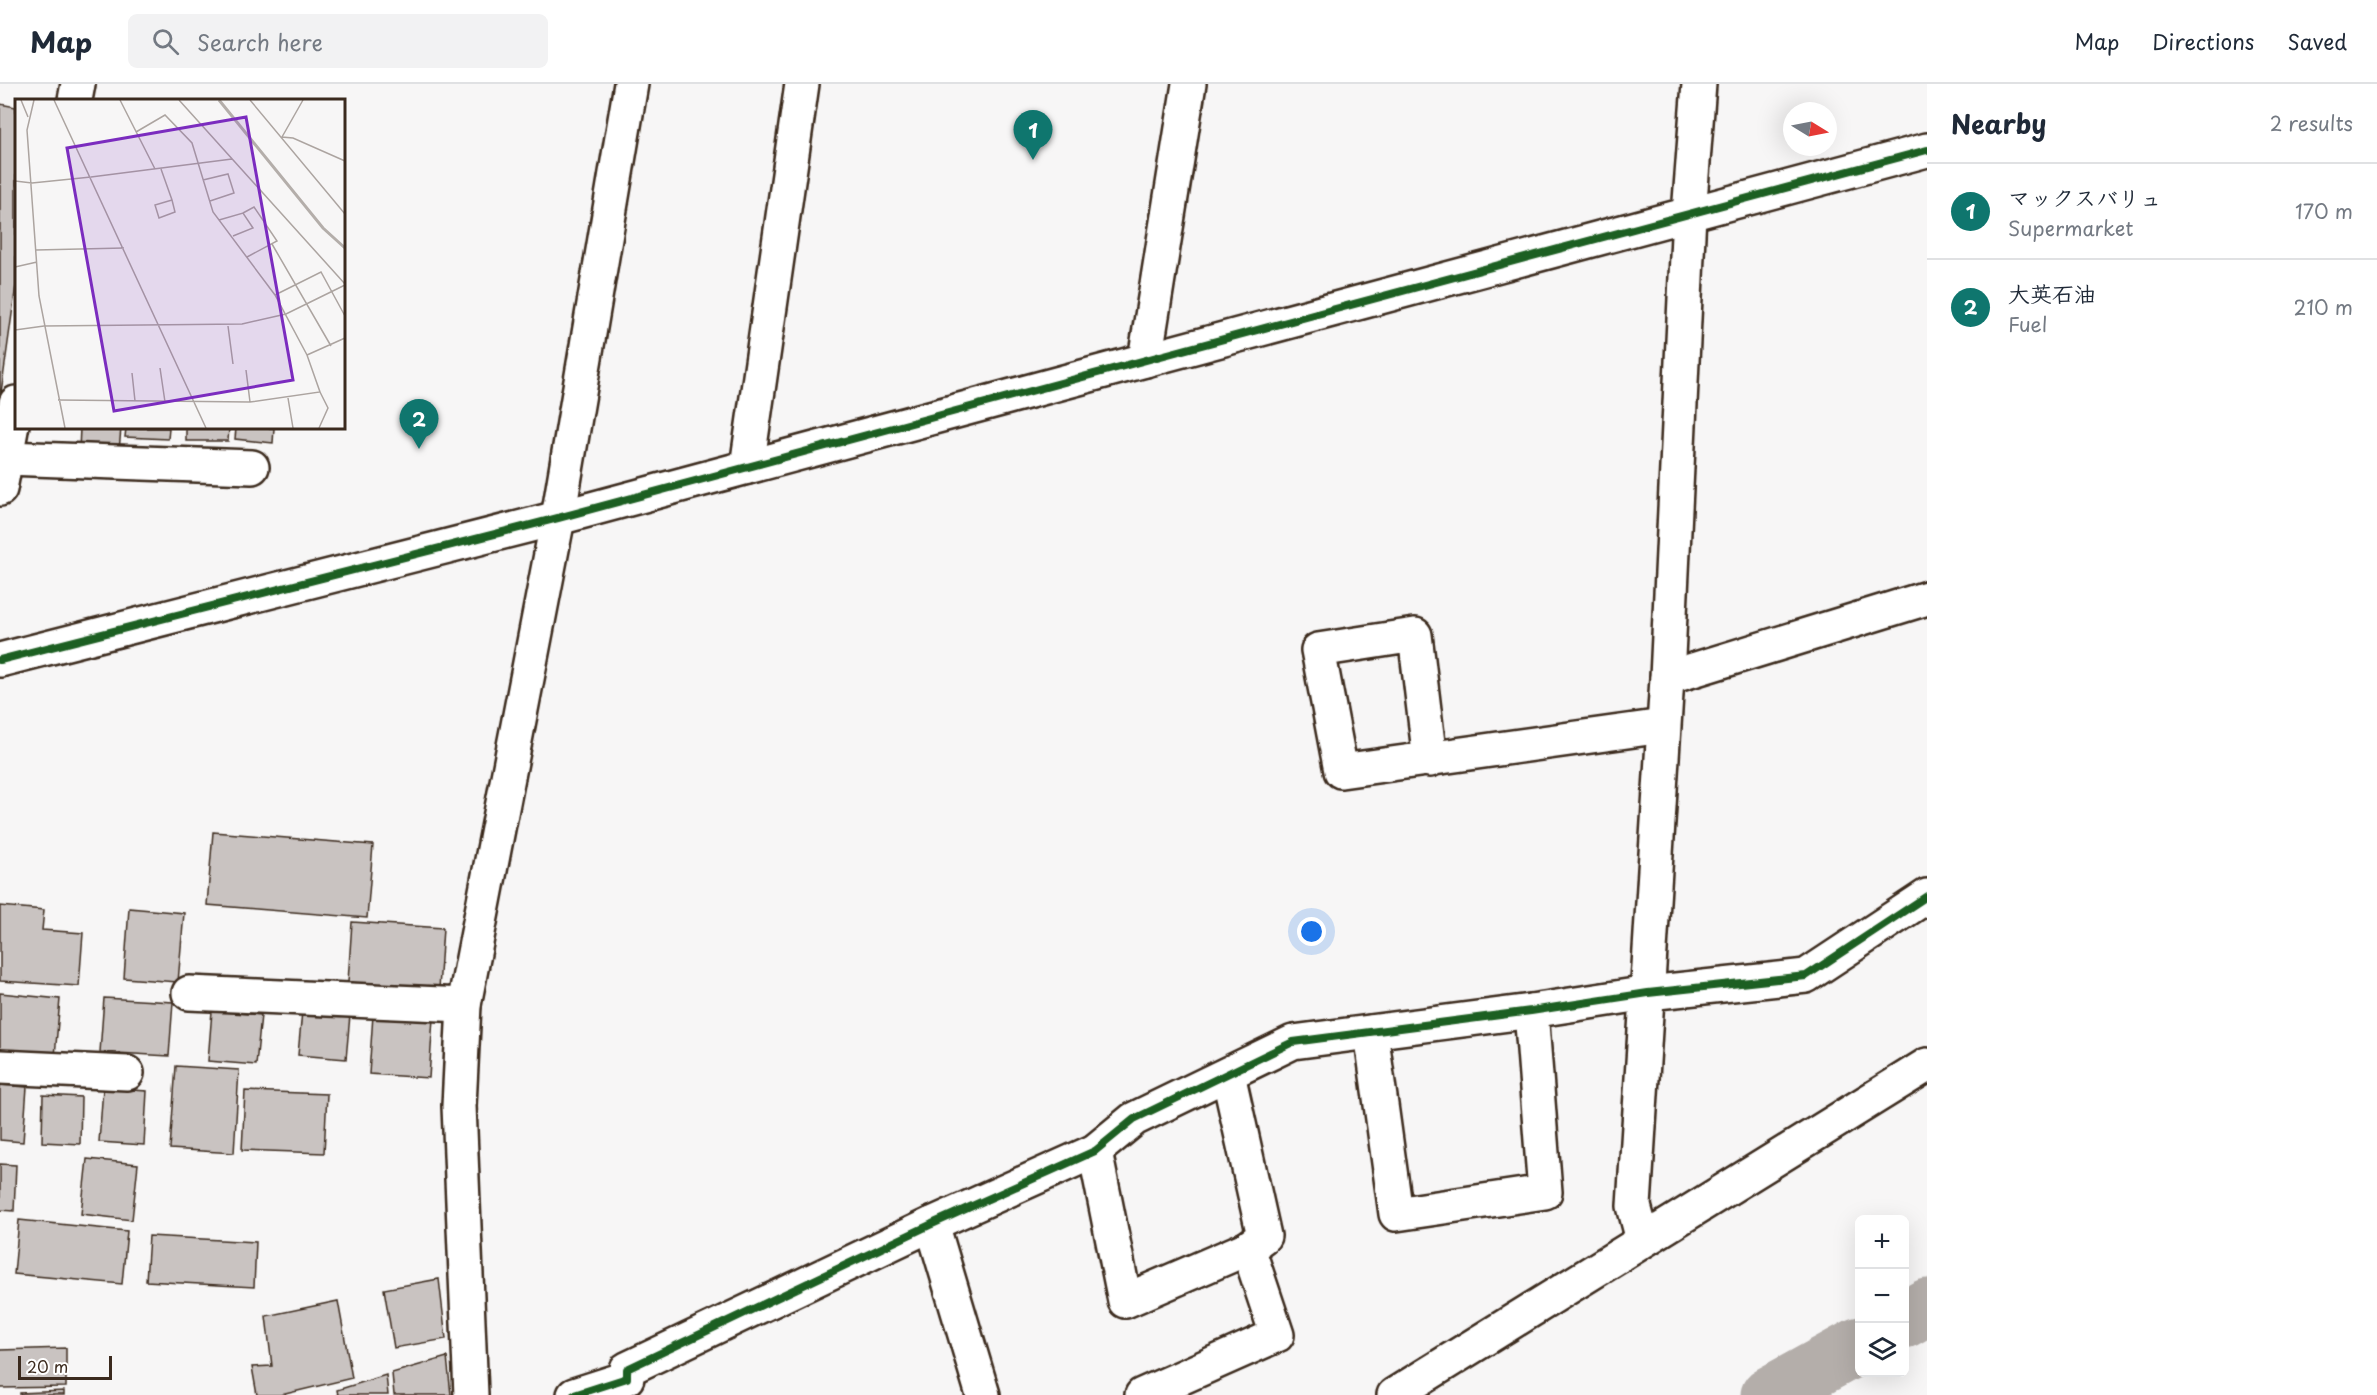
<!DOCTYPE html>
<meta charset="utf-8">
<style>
body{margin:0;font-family:"Playpen Sans","Klee One",sans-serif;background:#f2f2f3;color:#1f2937}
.controls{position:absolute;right:18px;bottom:18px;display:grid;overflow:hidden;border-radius:9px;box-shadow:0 6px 24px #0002}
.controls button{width:54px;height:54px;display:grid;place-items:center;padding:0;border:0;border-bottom:2px solid #e0e1e3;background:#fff;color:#1f2937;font:30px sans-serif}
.compass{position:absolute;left:1783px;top:18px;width:54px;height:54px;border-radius:50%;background:#fff;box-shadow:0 6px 24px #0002;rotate:100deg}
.scale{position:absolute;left:18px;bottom:15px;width:94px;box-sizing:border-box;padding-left:6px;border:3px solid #3b2a1e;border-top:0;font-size:16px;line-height:21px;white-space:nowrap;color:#3b2a1e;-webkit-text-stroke:4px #fff;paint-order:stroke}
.you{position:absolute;left:1312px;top:848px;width:21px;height:21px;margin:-15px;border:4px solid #fff;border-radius:50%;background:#1a73e8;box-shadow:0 0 0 9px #1a73e833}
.badge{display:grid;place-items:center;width:39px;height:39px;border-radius:50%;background:#0f766e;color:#fff;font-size:20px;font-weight:700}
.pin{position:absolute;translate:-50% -50px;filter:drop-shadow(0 2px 3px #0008)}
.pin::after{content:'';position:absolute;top:32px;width:21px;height:18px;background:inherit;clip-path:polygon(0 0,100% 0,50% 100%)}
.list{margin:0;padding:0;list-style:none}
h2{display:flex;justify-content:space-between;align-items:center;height:78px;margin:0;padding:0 24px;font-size:26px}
h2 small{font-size:20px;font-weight:400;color:#747a83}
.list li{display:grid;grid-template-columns:39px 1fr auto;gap:18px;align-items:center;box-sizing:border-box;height:96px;padding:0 24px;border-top:2px solid #e0e1e3}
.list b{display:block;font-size:22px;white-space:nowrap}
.list p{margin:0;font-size:20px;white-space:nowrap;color:#747a83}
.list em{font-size:20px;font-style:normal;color:#747a83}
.icon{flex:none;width:33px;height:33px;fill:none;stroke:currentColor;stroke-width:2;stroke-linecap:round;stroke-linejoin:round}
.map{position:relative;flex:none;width:1927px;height:1311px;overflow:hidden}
header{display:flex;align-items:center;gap:36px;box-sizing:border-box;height:84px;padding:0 30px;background:#fff;border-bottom:2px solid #e0e1e3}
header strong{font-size:28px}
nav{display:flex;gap:33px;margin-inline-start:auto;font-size:21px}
.search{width:420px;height:54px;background:#f2f2f3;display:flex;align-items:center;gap:15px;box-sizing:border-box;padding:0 21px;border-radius:9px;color:#747a83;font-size:22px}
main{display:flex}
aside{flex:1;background:#fff}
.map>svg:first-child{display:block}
</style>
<header>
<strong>Map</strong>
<div class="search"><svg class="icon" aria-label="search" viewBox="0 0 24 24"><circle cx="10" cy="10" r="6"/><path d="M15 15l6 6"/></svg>Search here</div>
<nav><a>Map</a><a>Directions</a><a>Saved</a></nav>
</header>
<main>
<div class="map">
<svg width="1927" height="1311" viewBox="0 0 1927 1311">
<rect width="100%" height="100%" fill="#f7f6f6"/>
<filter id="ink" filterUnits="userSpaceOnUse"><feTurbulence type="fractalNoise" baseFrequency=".0167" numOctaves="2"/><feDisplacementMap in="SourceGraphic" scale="12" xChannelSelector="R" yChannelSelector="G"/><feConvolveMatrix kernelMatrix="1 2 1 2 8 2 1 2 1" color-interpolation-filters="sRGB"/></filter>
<g filter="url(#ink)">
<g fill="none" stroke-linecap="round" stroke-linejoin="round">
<!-- river -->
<g stroke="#b4aeaa" stroke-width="57">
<path d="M1904,1236L1927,1223"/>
<path d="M1769,1311L1860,1261"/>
</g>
</g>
<!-- building -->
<g fill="#c9c3c1" stroke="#3b2a1e" stroke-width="1.5">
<path d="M0,20L16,23V201L0,316Z"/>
<path d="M80,344H121L119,367L79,366Z"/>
<path d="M126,344H169L168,355L125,353Z"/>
<path d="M186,344H229L228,357H186Z"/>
<path d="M236,344H274L273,359L235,355Z"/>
<path d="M213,748L373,761L367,834L207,821Z"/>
<path d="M0,822L44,826L42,846L83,849L79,902L0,897Z"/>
<path d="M129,824L184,829L178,898L124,894Z"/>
<path d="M352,838L443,844L439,905L348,898Z"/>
<path d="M0,909L60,915L55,972L0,967Z"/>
<path d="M104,914L173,918L169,972L100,968Z"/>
<path d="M212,927L261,931L256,981L208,977Z"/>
<path d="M302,927L350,931L346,975L298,971Z"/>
<path d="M373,931L433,934L429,994L369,990Z"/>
<path d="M176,982L239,986L234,1069L170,1065Z"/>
<path d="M0,1001L27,1003L23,1058L0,1056Z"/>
<path d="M103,1004L147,1007L144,1061L99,1058Z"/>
<path d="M245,1007L327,1010L324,1069L242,1066Z"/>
<path d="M43,1011L81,1013L80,1060L42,1058Z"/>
<path d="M87,1075L138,1080L132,1136L81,1130Z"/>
<path d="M0,1080L16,1081L14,1127L0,1126Z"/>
<path d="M19,1136L127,1147L122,1200L14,1190Z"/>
<path d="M149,1152L256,1158L254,1203L146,1197Z"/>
<path d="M439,1195L446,1255L394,1264L384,1205Z"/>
<path d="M338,1217L352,1294L281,1311H257L252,1283L272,1282L266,1232Z"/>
<path d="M66,1264V1303L0,1304V1266Z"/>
<path d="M447,1273L451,1311H394L392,1289Z"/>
<path d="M386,1291L388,1311H338L337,1306Z"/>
<path d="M64,1307V1311H20V1309Z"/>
</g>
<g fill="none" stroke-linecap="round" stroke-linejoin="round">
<defs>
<g id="minor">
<path d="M75,16L78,0"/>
<path d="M1145,276L1189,0"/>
<path d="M6,374L252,383"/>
<path d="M747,383L802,0"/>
<path d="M0,405L16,319"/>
<path d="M0,576L558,434L1927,66"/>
<path d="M1667,594L1927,514"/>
<path d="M1430,676L1415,551L1318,566L1341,687L1663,642"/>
<path d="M189,909L464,921"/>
<path d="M1371,948L1396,1130L1545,1108L1531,927"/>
<path d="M0,983L127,989"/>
<path d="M1095,1067L1125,1217L1248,1164L1264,1152L1228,990"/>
<path d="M932,1140L983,1311"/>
<path d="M1643,1156L1634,1122L1667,594L1689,130L1699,0"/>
<path d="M471,1311L459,1022L464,921L558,434L631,0"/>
<path d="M574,1311L627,1294V1285L932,1140L1095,1067L1134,1035L1293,958L1531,927L1648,909L1806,892L1927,812"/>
<path d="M1142,1311L1277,1251L1248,1164"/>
<path d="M1394,1311L1927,981"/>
</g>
</defs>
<!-- minor casing -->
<use href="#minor" stroke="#3b2a1e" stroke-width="38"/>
<!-- minor -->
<use href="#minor" stroke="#fff" stroke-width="33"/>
<defs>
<g id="cycleway">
<path d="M0,576L558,434L1927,66"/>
<path d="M574,1311L627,1294V1285L932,1140L1095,1067L1134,1035L1293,958L1531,927L1648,909L1806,892L1927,812"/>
</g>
</defs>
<!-- cycleway casing -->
<use href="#cycleway" stroke="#fff" stroke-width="11"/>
<!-- cycleway -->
<use href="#cycleway" stroke="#1b5e20" stroke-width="8"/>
</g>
</g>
<!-- overview -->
<g transform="translate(15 15)">
<rect width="330" height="330" fill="#f7f6f6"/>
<path fill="none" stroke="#b4aeaa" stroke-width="3" d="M204,1L308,129L330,149"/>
<path fill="none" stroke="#aca4a0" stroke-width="1.5" d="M6,1L13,18M19,1L12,31L24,197L50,329M39,1L191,329M105,1L140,70M164,1L330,185M235,1L330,115M288,1L267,38L278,39L330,62M146,70L157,101L160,113L144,119L140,106L157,101M188,81L213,75L219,94L195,102M0,82L17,84L76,78L217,60M228,114L239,108L262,142L232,158M204,121L228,114L238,129L218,137M257,145L316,247M21,151L109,149M0,168L22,163M260,196L306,173L330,217M213,227L218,265M0,231L29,227L227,225L271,215L330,186M292,256L330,239M145,269L150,303M231,271L235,303M117,274L120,302M273,299L278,329M43,301L235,303L305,293L292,256L260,196L198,113L177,44L150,16L121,33M304,329L313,309L305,293"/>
<path fill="#7b2cbf" fill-opacity="0.15" stroke="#7b2cbf" stroke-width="3" d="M231,18L278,281L99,312L52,49Z"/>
<rect width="330" height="330" fill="none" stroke="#3b2a1e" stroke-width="3"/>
</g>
</svg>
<div class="controls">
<button>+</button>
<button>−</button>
<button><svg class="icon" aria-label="layers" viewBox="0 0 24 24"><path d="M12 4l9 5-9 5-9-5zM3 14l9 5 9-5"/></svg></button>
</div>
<svg class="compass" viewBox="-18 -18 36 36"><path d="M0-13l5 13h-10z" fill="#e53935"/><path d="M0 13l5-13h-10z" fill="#747a83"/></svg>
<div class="scale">20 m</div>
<div class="you"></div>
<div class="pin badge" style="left:1033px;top:76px">1</div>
<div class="pin badge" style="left:419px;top:365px">2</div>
</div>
<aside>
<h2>Nearby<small>2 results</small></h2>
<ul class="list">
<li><span class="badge">1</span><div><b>マックスバリュ</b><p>Supermarket</p></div><em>170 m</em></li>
<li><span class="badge">2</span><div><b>大英石油</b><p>Fuel</p></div><em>210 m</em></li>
</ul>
</aside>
</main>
